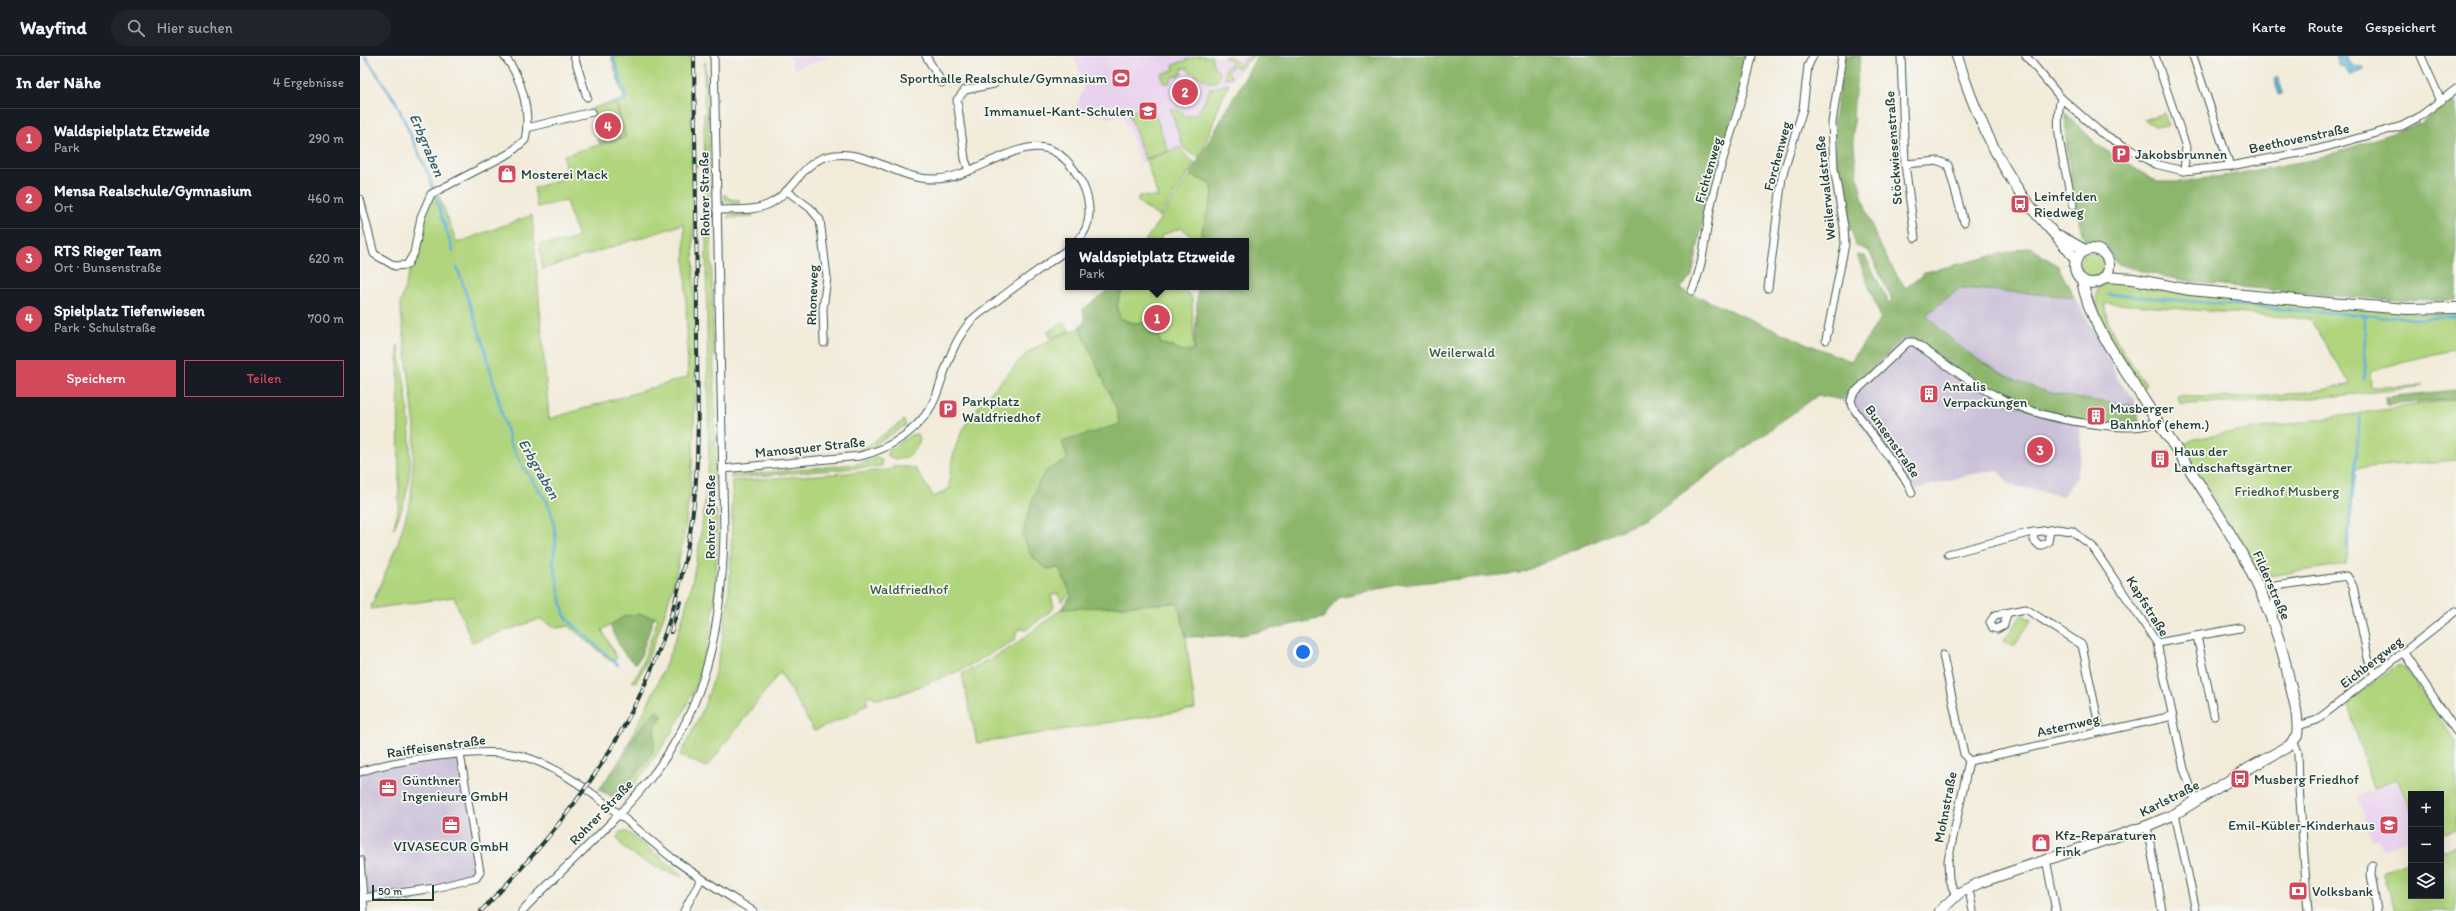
<!DOCTYPE html>
<html lang="de">
<meta charset="utf-8">
<style>
body{margin:0;font-family:Itim,sans-serif;background:#20242c;color:#f1f3f6}
.controls{position:absolute;right:12px;bottom:12px;display:grid;overflow:hidden;border-radius:0px;box-shadow:0 4px 16px #0002}
.controls button{width:36px;height:36px;display:grid;place-items:center;padding:0;border:0;border-bottom:1px solid #363941;background:#171b24;color:#f1f3f6;font:20px sans-serif}
.scale{position:absolute;left:12px;bottom:10px;width:62px;box-sizing:border-box;padding-left:4px;border:2px solid #1f3d34;border-top:0;font-size:11px;line-height:14px;white-space:nowrap;color:#1f3d34;-webkit-text-stroke:3px #f6f6f2;paint-order:stroke}
.you{position:absolute;left:943px;top:596px;width:14px;height:14px;margin:-10px;border:3px solid #fff;border-radius:50%;background:#1a73e8;box-shadow:0 0 0 6px #1a73e833}
.badge{display:grid;place-items:center;width:26px;height:26px;border-radius:50%;background:#d1495b;color:#fff;font-size:13px;font-weight:700}
.pin{position:absolute;translate:-50% -50%;border:2px solid #fff;box-shadow:0 1px 4px #0006}
.popup{position:absolute;left:705px;top:182px;width:184px;height:52px;box-sizing:border-box;display:grid;place-content:center;border-radius:0px;background:#171b24;filter:drop-shadow(0 1px 3px #0005);font-size:13px;white-space:nowrap;color:#9ea1a6}
.popup b{font-size:15px;color:#f1f3f6}
.popup::after{content:'';position:absolute;left:50%;top:100%;margin-left:-8px;border:8px solid transparent;border-top-color:#171b24}
.list{margin:0;padding:0;list-style:none}
h2{display:flex;justify-content:space-between;align-items:center;height:52px;margin:0;padding:0 16px;font-size:17px}
h2 small{font-size:13px;font-weight:400;color:#9ea1a6}
.list li{display:grid;grid-template-columns:26px 1fr auto;gap:12px;align-items:center;box-sizing:border-box;height:60px;padding:0 16px;border-top:1px solid #363941}
.list b{display:block;font-size:15px;white-space:nowrap}
.list p{margin:0;font-size:13px;white-space:nowrap;color:#9ea1a6}
.list em{font-size:13px;font-style:normal;color:#9ea1a6}
.actions{display:flex;gap:8px;padding:12px 16px}
.actions a{flex:1;padding:9px 0;border:1px solid #d1495b;border-radius:0px;text-align:center;font-size:14px;color:#d1495b}
.actions .main{background:#d1495b;color:#fff}
.icon{flex:none;width:22px;height:22px;fill:none;stroke:currentColor;stroke-width:2;stroke-linecap:round;stroke-linejoin:round}
.map{position:relative;flex:none;width:2096px;height:855px;overflow:hidden}
header{display:flex;align-items:center;gap:24px;box-sizing:border-box;height:56px;padding:0 20px;background:#171b24;border-bottom:1px solid #363941}
header strong{font-size:19px}
nav{display:flex;gap:22px;margin-inline-start:auto;font-size:14px}
.search{width:280px;height:36px;background:#20242c;display:flex;align-items:center;gap:10px;box-sizing:border-box;padding:0 14px;border-radius:22px;color:#9ea1a6;font-size:15px}
main{display:flex}
aside{flex:1;background:#171b24}
.map>svg:first-child{display:block}
</style>
<header>
<strong>Wayfind</strong>
<div class="search"><svg class="icon" aria-label="search" viewBox="0 0 24 24"><circle cx="10" cy="10" r="6"/><path d="M15 15l6 6"/></svg>Hier suchen</div>
<nav><a>Karte</a><a>Route</a><a>Gespeichert</a></nav>
</header>
<main>
<aside>
<h2>In der Nähe<small>4 Ergebnisse</small></h2>
<ul class="list">
<li><span class="badge">1</span><div><b>Waldspielplatz Etzweide</b><p>Park</p></div><em>290 m</em></li>
<li><span class="badge">2</span><div><b>Mensa Realschule/Gymnasium</b><p>Ort</p></div><em>460 m</em></li>
<li><span class="badge">3</span><div><b>RTS Rieger Team</b><p>Ort · Bunsenstraße</p></div><em>620 m</em></li>
<li><span class="badge">4</span><div><b>Spielplatz Tiefenwiesen</b><p>Park · Schulstraße</p></div><em>700 m</em></li>
</ul>
<div class="actions"><a class="main">Speichern</a><a>Teilen</a></div>
</aside>
<div class="map">
<svg width="2096" height="855" viewBox="0 0 2096 855">
<rect width="100%" height="100%" fill="#f6f6f2"/>
<filter id="ink" filterUnits="userSpaceOnUse"><feTurbulence type="fractalNoise" baseFrequency=".025" numOctaves="2"/><feDisplacementMap in="SourceGraphic" scale="8" xChannelSelector="R" yChannelSelector="G"/><feConvolveMatrix kernelMatrix="1 2 1 2 8 2 1 2 1" color-interpolation-filters="sRGB"/></filter>
<filter id="wash" filterUnits="userSpaceOnUse"><feTurbulence type="fractalNoise" baseFrequency=".012" numOctaves="4" result="noise"/><feDisplacementMap in="SourceGraphic" scale="16" xChannelSelector="R" yChannelSelector="G"/><feGaussianBlur stdDeviation="0.9" result="paint"/><feColorMatrix in="noise" values="0 0 0 0 0 0 0 0 0 0 0 0 0 0 0 0 0 1.4 0 .05"/><feComposite in="paint" operator="in"/></filter>
<g filter="url(#wash)">
<rect width="100%" height="100%" fill="#f2ebd9"/>
<!-- built -->
<g fill="#e9d2ee">
<path d="M430,0H472L434,13Z"/>
<path d="M714,0H893L867,29L848,82L781,107L763,58L748,62L740,57L724,58L716,52L724,31Z"/>
<path d="M2037,725L2051,756V783L2022,793L2018,783L2012,784L1997,740Z"/>
</g>
<!-- industrial -->
<g fill="#c9bfd7">
<path d="M1600,232L1714,241L1742,288L1759,325L1774,342L1776,350L1698,338L1644,320L1605,295L1584,279L1565,259Z"/>
<path d="M1544,280L1720,367L1721,397L1717,421L1703,440L1650,429L1637,414L1613,418L1556,433L1515,388L1482,344Z"/>
<path d="M100,698L120,816L116,822L3,842L4,855H0V716Z"/>
</g>
<!-- green -->
<g fill="#b1d57d" stroke="#688958">
<path d="M251,0H330C332,79 333,157 334,236C336,348 339,464 300,571C293,590 287,608 276,626L272,625L279,616L298,563L294,561L265,560L242,574L257,602L252,606L209,570L196,572L180,563L112,586L94,541L10,553L38,487L51,443L55,371L40,248L49,217L59,197L63,157L72,140L78,138L97,187L172,159L189,363L328,321L324,168L182,213L180,188L205,186L218,181L206,145L177,151L174,132L205,122L204,99L266,81L256,46L264,43Z"/>
<path d="M837,0H852V6C855,14 864,17 856,26H848L829,15L828,12H822V18L813,21L808,28L803,25L801,18L814,14L813,9Z"/>
<path d="M870,0L880,9L889,0H894L879,13L874,9L868,16L872,21L865,22V13L872,7L864,1Z"/>
<path d="M345,6L346,32L348,34L356,422H353V454L357,455C357,513 357,580 333,635C316,675 291,708 263,742L255,743L251,740C261,733 291,706 293,694C296,675 290,677 303,659L287,664L266,692C283,658 301,623 314,587C336,529 344,464 349,402L344,57L346,56L344,48Z"/>
<path d="M869,28C856,52 852,78 838,102L824,93L810,52L823,56L824,60C843,60 843,46 850,33Z"/>
<path d="M255,46L265,80L239,87L232,52Z"/>
<path d="M792,49L808,95L785,103L769,57Z"/>
<path d="M1804,57L1809,71L1795,70L1784,64Z"/>
<path d="M820,91L823,97L835,107L799,161L777,145L779,140L798,141L786,104Z"/>
<path d="M830,119L851,128L853,138L839,185H833L831,180L822,172L802,179L800,185H785Z"/>
<path d="M364,138L370,143L380,144L378,149L365,146Z"/>
<path d="M373,158H392L393,161L368,162L369,159Z"/>
<circle cx="1732" cy="209" r="12"/>
<path d="M1751,225L1790,233L1872,243L2037,256L2078,258L2096,256V293L2041,306L2010,316L2011,331L2063,330C1983,341 1903,347 1821,348L1817,340C1871,343 1937,341 1990,328L1950,263L1745,247C1743,272 1773,308 1786,329L1782,332C1769,309 1728,258 1738,231Z"/>
<path d="M769,231H804L805,233L826,235L832,242L834,294L824,295L800,287L798,276L785,267H772L760,262C756,249 756,238 769,231Z"/>
<path d="M703,266L710,275L691,282L687,276Z"/>
<path d="M729,268L826,309L731,513L702,546L698,537L691,540L694,550L692,554L666,574L661,573L656,576L655,584L601,614L535,640L516,643L511,639L506,642L508,648L500,651L497,656L454,675L420,616L347,711L320,700C329,681 340,662 347,642C372,573 372,497 372,425L529,414L535,410L555,412L574,441L589,433C590,379 613,354 649,317C656,309 664,298 673,293C690,283 711,276 729,268Z"/>
<path d="M38,289C46,334 57,398 45,443C42,453 38,462 34,472L39,448Z"/>
<path d="M2096,343V404L1996,412L1986,508L1909,520V538L1822,389L1835,383L1867,377Z"/>
<path d="M544,364L546,369L516,388L515,392L496,397L497,394L509,389Z"/>
<path d="M557,378L560,383C557,397 541,410 527,399L528,395L551,379Z"/>
<path d="M515,400L521,403L522,410L371,422V416L384,414L390,418L497,408L514,403Z"/>
<path d="M818,547L826,581L835,653L617,687L602,618L652,591L701,553Z"/>
<path d="M1662,558L1671,564L1654,591L1644,585Z"/>
<path d="M2037,609L2045,611L2096,687V774L2081,778V738H2051V754L2037,723L2013,733L1987,646Z"/>
<path d="M266,775L322,818V821C305,815 262,799 257,781L260,776Z"/>
<path d="M2096,790V855H2035L2022,815L2051,805V840H2081V795Z"/>
</g>
<!-- forest -->
<g fill="#8cb66c" stroke="#567a50">
<path d="M897,0H1386L1380,38L1347,143L1332,220L1319,233C1377,256 1433,284 1491,305L1521,262L1497,199L1505,200L1529,247L1532,244L1509,195L1496,190L1477,118L1474,63L1484,5L1486,0H1501C1483,81 1496,164 1546,232L1566,216L1670,191L1698,210L1714,241L1600,232L1566,259C1602,298 1646,325 1697,338C1723,344 1750,346 1776,350L1780,371L1734,369L1649,348L1544,280L1482,344L1458,339L1285,464L1160,517L1038,529L978,541L963,562L883,579L826,581L818,547L701,553L711,539L699,512L687,513L672,501L662,479C667,464 676,422 688,414C694,410 702,407 708,404L702,386L760,368L755,350L719,270L725,266L723,253L752,231H765L760,238L757,250L760,262C773,268 782,269 795,263L798,265L800,287L824,295L834,294L838,231H886V185H839L853,137L851,127L830,119Z"/>
<path d="M2096,39V244C2038,247 1981,240 1923,235C1867,229 1810,227 1756,207C1749,191 1743,185 1725,188C1713,145 1706,102 1705,57L1739,90L1797,126H1818L1870,119L1961,102L2061,67Z"/>
<path d="M2096,334V343L2027,349L2026,341Z"/>
<path d="M279,558L294,561L280,602L276,607C263,603 255,580 250,569L265,560Z"/>
<path d="M297,655L303,659C291,676 296,676 293,694C291,705 261,734 251,740L239,734L287,664Z"/>
</g>
<!-- water -->
<g fill="#5daed8" stroke="#3e7686">
<path d="M1976,0H1985L1992,9L2004,10V13L1990,20L1983,10L1980,11Z"/>
<path d="M1918,21L1923,37L1919,39L1914,23Z"/>
</g>
<g fill="none" stroke-linecap="round" stroke-linejoin="round">
<!-- stream -->
<g stroke="#5daed8" stroke-width="2.5">
<path d="M5,0L36,46L69,120L93,195"/>
<path d="M252,48L265,45L266,41L253,0"/>
<path d="M97,211L124,290L150,387L163,411L187,445L193,462L196,484L193,506L204,558L210,566L258,609"/>
<path d="M1748,238L1943,255L2062,263L2096,260"/>
<path d="M2004,323L2005,259"/>
<path d="M1987,491L2000,361"/>
</g>
</g>
</g>
<g filter="url(#ink)">
<g fill="none" stroke-linecap="round" stroke-linejoin="round">
<defs>
<g id="street">
<path d="M214,0L227,41"/>
<path d="M566,0L582,27"/>
<path d="M1541,0L1545,108L1555,182"/>
<path d="M1666,0L1701,42L1740,76L1795,108L1824,115L1870,110L1955,94L2042,70L2059,61L2096,33"/>
<path d="M1795,0L1826,91L1824,115"/>
<path d="M1833,0L1870,110"/>
<path d="M2061,0L2081,45"/>
<path d="M1701,42C1692,72 1707,119 1713,149"/>
<path d="M167,72L232,56"/>
<path d="M1545,108L1579,105L1588,109L1604,166"/>
<path d="M609,115L605,103L597,44L605,34L634,28"/>
<path d="M427,135L450,152L460,164L467,221L463,253L464,287"/>
<path d="M0,143L14,198L35,210L47,209L54,197L61,161L71,138L150,97L165,84C171,58 162,20 144,0"/>
<path d="M357,154C375,153 397,156 413,146C434,134 441,109 465,101C505,89 535,124 575,123C610,123 654,85 685,92C703,96 715,113 723,129C731,147 733,170 717,185"/>
<path d="M1408,232L1422,121L1443,53L1448,10L1453,0"/>
<path d="M1332,235C1346,204 1345,169 1354,136C1365,90 1383,47 1392,0"/>
<path d="M1466,284L1485,188L1484,171L1474,112L1472,67L1482,0"/>
<path d="M363,413L500,400C531,393 564,371 576,340C586,313 591,289 610,266C616,259 626,253 634,247C658,228 683,211 708,193"/>
<path d="M1552,437L1547,426L1494,353L1491,345L1493,338L1548,286H1554C1621,334 1657,361 1741,369C1760,371 1780,374 1798,365"/>
<path d="M1673,476L1674,484L1680,490L1688,486L1690,474"/>
<path d="M1588,498L1668,477L1697,473L1712,475L1732,490L1797,587L1824,713L1836,746"/>
<path d="M1647,558L1644,569L1637,573L1633,572L1630,566L1635,559L1666,553L1722,589L1740,674"/>
<path d="M1913,564L1915,530L1987,520L1993,530L2008,602L2015,619"/>
<path d="M1837,580L1854,660"/>
<path d="M1797,587L1880,572"/>
<path d="M2044,597L2096,675"/>
<path d="M1583,599L1604,698L1609,705"/>
<path d="M1938,670L1957,664L2096,555"/>
<path d="M1934,686L1938,696L1939,731L1948,855"/>
<path d="M1609,705L1813,660"/>
<path d="M0,716C32,704 129,690 162,700C215,715 269,768 312,802C338,821 366,838 393,855"/>
<path d="M1815,758L1836,855"/>
<path d="M1787,770L1802,855"/>
<path d="M1686,803L1696,855"/>
<path d="M0,804L4,855"/>
<path d="M2012,809L2011,818L2017,855"/>
<path d="M1596,839L1589,824L1588,805L1609,705"/>
<path d="M1610,839L1613,855"/>
<path d="M3,842L75,832L116,822L120,816L100,698"/>
<path d="M162,855C204,811 251,771 289,724C347,652 362,568 364,477L354,0"/>
<path d="M324,855L341,823"/>
</g>
<g id="secondary">
<path d="M1597,0C1612,49 1634,99 1663,141C1679,163 1700,182 1716,204"/>
<path d="M1700,180L1725,194"/>
<circle cx="1732" cy="210" r="17"/>
<path d="M1745,221L1773,223L1830,234L1969,247L2048,253L2096,252"/>
<path d="M1580,855L1599,837L1621,826L1787,770L1815,758L1891,711L1929,690L1937,680C1940,659 1931,635 1927,614C1904,511 1838,429 1782,341C1760,306 1729,267 1722,224"/>
</g>
</defs>
<!-- street casing -->
<use href="#street" stroke="#3f574d" stroke-width="9"/>
<!-- secondary casing -->
<use href="#secondary" stroke="#3f574d" stroke-width="12"/>
<!-- street -->
<use href="#street" stroke="#fff" stroke-width="7"/>
<!-- secondary -->
<use href="#secondary" stroke="#fff" stroke-width="10"/>
<defs>
<g id="rail">
<path d="M311,576L320,546"/>
<path d="M121,855C237,738 316,614 334,447C340,390 337,333 337,276C337,184 335,92 334,0"/>
</g>
</defs>
<!-- rail casing -->
<use href="#rail" stroke="#1f3d34" stroke-width="4"/>
<!-- rail -->
<use href="#rail" stroke="#f6f6f2" stroke-width="2.5" stroke-dasharray="8" stroke-linecap="butt"/>
</g>
</g>
<!-- icons -->
<defs>
<symbol id="stadium-square" viewBox="-11 -11 22 22"><rect x="-9" y="-9" width="18" height="18" rx="4" fill="#d1495b" stroke="#f6f6f2"/><path d="M0-5a6.5 5 0 1 0 0 10a6.5 5 0 1 0 0-10ZM-3.5-1.8h7v3.6h-7Z" fill="#fff"/></symbol>
<symbol id="school-square" viewBox="-11 -11 22 22"><rect x="-9" y="-9" width="18" height="18" rx="4" fill="#d1495b" stroke="#f6f6f2"/><path d="M0-5L7-2L0 1L-7-2ZM-4 1L0 2.5L4 1V4Q0 6-4 4Z" fill="#fff"/></symbol>
<symbol id="parking-square" viewBox="-11 -11 22 22"><rect x="-9" y="-9" width="18" height="18" rx="4" fill="#d1495b" stroke="#f6f6f2"/><path d="M-3.5-5.5H1a3.5 3.5 0 0 1 0 7H-1V5.5H-3.5ZM-1-3.4V-.6H.8a1.4 1.4 0 0 0 0-2.8Z" fill="#fff"/></symbol>
<symbol id="shop-square" viewBox="-11 -11 22 22"><rect x="-9" y="-9" width="18" height="18" rx="4" fill="#d1495b" stroke="#f6f6f2"/><path d="M-5-2.5h2.3a2.7 3.5 0 0 1 5.4 0H5L5.5 6h-11ZM-1.5-2.5h3a1.5 2.3 0 0 0-3 0Z" fill="#fff"/></symbol>
<symbol id="bus-square" viewBox="-11 -11 22 22"><rect x="-9" y="-9" width="18" height="18" rx="4" fill="#d1495b" stroke="#f6f6f2"/><path d="M-5-6H5V4H4V6H2V4H-2V6H-4V4H-5ZM-3.5-4V0h7V-4ZM-3.5 1.2v1.5H-2V1.2ZM2 1.2v1.5H3.5V1.2Z" fill="#fff"/></symbol>
<symbol id="building-square" viewBox="-11 -11 22 22"><rect x="-9" y="-9" width="18" height="18" rx="4" fill="#d1495b" stroke="#f6f6f2"/><path d="M-4-6H4V6H1V3H-1V6H-4ZM-2.5-4.3h1.7v1.8h-1.7ZM.8-4.3h1.7v1.8H.8ZM-2.5-1h1.7V.8h-1.7ZM.8-1h1.7V.8H.8Z" fill="#fff"/></symbol>
<symbol id="office-square" viewBox="-11 -11 22 22"><rect x="-9" y="-9" width="18" height="18" rx="4" fill="#d1495b" stroke="#f6f6f2"/><path d="M-6-3h4V-5.5h4V-3h4V5H-6ZM-1-4.5V-3h2v-1.5ZM-6 0V1H6V0Z" fill="#fff"/></symbol>
<symbol id="bank-square" viewBox="-11 -11 22 22"><rect x="-9" y="-9" width="18" height="18" rx="4" fill="#d1495b" stroke="#f6f6f2"/><path d="M-6-4H6V4H-6ZM0-2.3a2.3 2.3 0 1 0 0 4.6a2.3 2.3 0 1 0 0-4.6Z" fill="#fff"/></symbol>
</defs>
<g fill-rule="evenodd">
<use href="#stadium-square" x="750" y="11" width="22" height="22"/>
<use href="#school-square" x="777" y="44" width="22" height="22"/>
<use href="#parking-square" x="1750" y="87" width="22" height="22"/>
<use href="#shop-square" x="136" y="107" width="22" height="22"/>
<use href="#bus-square" x="1649" y="137" width="22" height="22"/>
<use href="#building-square" x="1558" y="327" width="22" height="22"/>
<use href="#parking-square" x="577" y="342" width="22" height="22"/>
<use href="#building-square" x="1725" y="349" width="22" height="22"/>
<use href="#building-square" x="1789" y="392" width="22" height="22"/>
<use href="#bus-square" x="1869" y="712" width="22" height="22"/>
<use href="#office-square" x="17" y="721" width="22" height="22"/>
<use href="#office-square" x="80" y="758" width="22" height="22"/>
<use href="#school-square" x="2018" y="758" width="22" height="22"/>
<use href="#shop-square" x="1670" y="776" width="22" height="22"/>
<use href="#bank-square" x="1927" y="824" width="22" height="22"/>
</g>
<g text-anchor="middle" stroke-width="3.5" stroke-linejoin="round" paint-order="stroke">
<!-- poi labels -->
<g font-size="14" fill="#1f3d34" stroke="#f6f6f2" text-anchor="start">
<text x="747" y="27" text-anchor="end">Sporthalle Realschule/Gymnasium</text>
<text x="774" y="60" text-anchor="end">Immanuel-Kant-Schulen</text>
<text x="1775" y="103">Jakobsbrunnen</text>
<text x="161" y="123">Mosterei Mack</text>
<text x="1674" y="145">Leinfelden<tspan x="1674" dy="16">Riedweg</tspan></text>
<text x="1583" y="335">Antalis<tspan x="1583" dy="16">Verpackungen</tspan></text>
<text x="602" y="350">Parkplatz<tspan x="602" dy="16">Waldfriedhof</tspan></text>
<text x="1750" y="357">Musberger<tspan x="1750" dy="16">Bahnhof (ehem.)</tspan></text>
<text x="1814" y="400">Haus der<tspan x="1814" dy="16">Landschaftsgärtner</tspan></text>
<text x="1894" y="728">Musberg Friedhof</text>
<text x="42" y="729">Günthner<tspan x="42" dy="16">Ingenieure GmbH</tspan></text>
<text x="2015" y="774" text-anchor="end">Emil-Kübler-Kinderhaus</text>
<text x="1695" y="784">Kfz-Reparaturen<tspan x="1695" dy="16">Fink</tspan></text>
<text x="91" y="795" text-anchor="middle">VIVASECUR GmbH</text>
<text x="1952" y="840">Volksbank</text>
</g>
<!-- street labels -->
<g font-size="14" fill="#1f3d34" stroke="#f6f6f2">
<text transform="translate(1939 82) rotate(-12)" y="5">Beethovenstraße</text>
<text transform="translate(1533 92) rotate(-94)" y="5">Stöckwiesenstraße</text>
<text transform="translate(1417 100) rotate(-75)" y="5">Forchenweg</text>
<text transform="translate(1348 114) rotate(-74)" y="5">Fichtenweg</text>
<text transform="translate(1465 132) rotate(-96)" y="5">Weilerwaldstraße</text>
<text transform="translate(344 138) rotate(-91)" y="5">Rohrer Straße</text>
<text transform="translate(452 239) rotate(-88)" y="5">Rhoneweg</text>
<text transform="translate(1533 385) rotate(55)" y="5">Bunsenstraße</text>
<text transform="translate(450 391) rotate(-6)" y="5">Manosquer Straße</text>
<text transform="translate(350 461) rotate(-90)" y="5">Rohrer Straße</text>
<text transform="translate(1912 529) rotate(66)" y="5">Filderstraße</text>
<text transform="translate(1788 550) rotate(58)" y="5">Kapfstraße</text>
<text transform="translate(2011 606) rotate(-38)" y="5">Eichbergweg</text>
<text transform="translate(1708 669) rotate(-13)" y="5">Asternweg</text>
<text transform="translate(76 690) rotate(-8)" y="5">Raiffeisenstraße</text>
<text transform="translate(1809 742) rotate(-27)" y="5">Karlstraße</text>
<text transform="translate(1585 751) rotate(-79)" y="5">Mohnstraße</text>
<text transform="translate(241 756) rotate(-46)" y="5">Rohrer Straße</text>
</g>
<!-- park labels -->
<g font-size="14" fill="#3c5b43" stroke="#f6f6f2">
<text x="1102" y="301">Weilerwald</text>
<text x="1927" y="440">Friedhof Musberg</text>
<text x="549" y="538">Waldfriedhof</text>
</g>
<!-- water labels -->
<g font-size="15" font-style="italic" fill="#325f65" stroke="#f6f6f2">
<text transform="translate(67 89) rotate(67)" y="5">Erbgraben</text>
<text transform="translate(179 413) rotate(60)" y="5">Erbgraben</text>
</g>
</g>
</svg>
<div class="controls">
<button>+</button>
<button>−</button>
<button><svg class="icon" aria-label="layers" viewBox="0 0 24 24"><path d="M12 4l9 5-9 5-9-5zM3 14l9 5 9-5"/></svg></button>
</div>
<div class="scale">50 m</div>
<div class="you"></div>
<div class="pin badge" style="left:797px;top:262px">1</div>
<div class="popup"><b>Waldspielplatz Etzweide</b>Park</div>
<div class="pin badge" style="left:825px;top:36px">2</div>
<div class="pin badge" style="left:1680px;top:394px">3</div>
<div class="pin badge" style="left:248px;top:70px">4</div>
</div>
</main>
